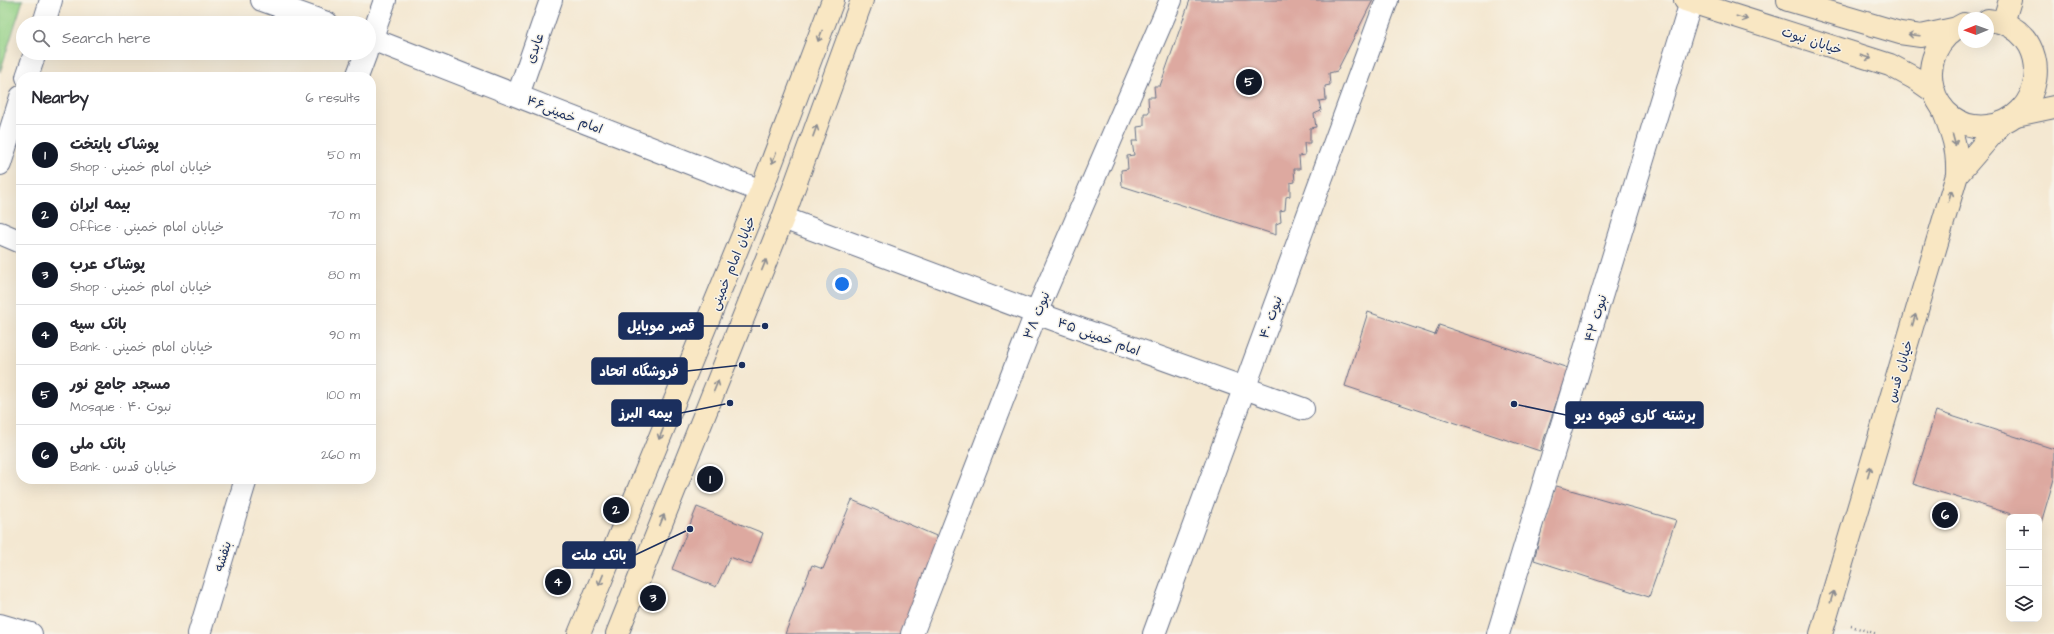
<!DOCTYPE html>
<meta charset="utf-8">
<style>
body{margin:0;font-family:"Architects Daughter","Playpen Sans Arabic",sans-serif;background:#f2f2f3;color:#2b2b33}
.controls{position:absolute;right:12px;bottom:12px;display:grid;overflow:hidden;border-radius:8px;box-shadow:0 4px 16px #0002}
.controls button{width:36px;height:36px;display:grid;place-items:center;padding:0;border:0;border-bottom:1px solid #e1e1e2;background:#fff;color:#2b2b33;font:20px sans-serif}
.compass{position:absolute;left:1958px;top:12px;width:36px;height:36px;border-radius:50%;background:#fff;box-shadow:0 4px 16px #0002;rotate:269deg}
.you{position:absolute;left:842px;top:284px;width:14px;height:14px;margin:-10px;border:3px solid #fff;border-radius:50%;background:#1a73e8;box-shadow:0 0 0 6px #1a73e833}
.badge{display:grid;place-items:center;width:26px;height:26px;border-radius:50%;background:#111827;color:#fff;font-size:13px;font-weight:700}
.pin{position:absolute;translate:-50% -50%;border:2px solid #fff;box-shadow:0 1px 4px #0006}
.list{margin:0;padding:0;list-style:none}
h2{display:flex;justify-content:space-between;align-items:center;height:52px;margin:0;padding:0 16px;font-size:17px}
h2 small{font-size:13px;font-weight:400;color:#7c7c81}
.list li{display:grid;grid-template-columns:26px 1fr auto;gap:12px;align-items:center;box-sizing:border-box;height:60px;padding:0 16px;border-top:1px solid #e1e1e2}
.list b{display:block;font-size:15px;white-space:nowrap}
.list p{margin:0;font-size:13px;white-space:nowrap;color:#7c7c81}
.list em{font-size:13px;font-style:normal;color:#7c7c81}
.icon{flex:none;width:22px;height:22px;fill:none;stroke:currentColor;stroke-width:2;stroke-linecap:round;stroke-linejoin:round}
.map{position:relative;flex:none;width:2054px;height:634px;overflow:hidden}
.search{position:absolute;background:#fff;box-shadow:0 4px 16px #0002;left:16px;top:16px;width:360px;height:44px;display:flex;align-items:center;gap:10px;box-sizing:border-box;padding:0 14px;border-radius:22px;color:#7c7c81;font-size:15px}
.panel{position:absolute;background:#fff;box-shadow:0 4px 16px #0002;left:16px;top:72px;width:360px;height:412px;border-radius:16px}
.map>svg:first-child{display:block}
</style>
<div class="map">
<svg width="2054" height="634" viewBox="0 0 2054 634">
<rect width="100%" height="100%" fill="#f7f3e8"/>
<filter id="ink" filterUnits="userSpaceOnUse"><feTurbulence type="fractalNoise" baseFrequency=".025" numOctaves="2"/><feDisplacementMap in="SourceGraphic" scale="8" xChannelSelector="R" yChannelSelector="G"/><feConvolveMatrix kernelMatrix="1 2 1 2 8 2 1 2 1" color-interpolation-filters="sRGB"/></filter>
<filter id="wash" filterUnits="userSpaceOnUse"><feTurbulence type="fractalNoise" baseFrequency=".012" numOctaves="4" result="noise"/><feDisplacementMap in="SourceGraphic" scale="16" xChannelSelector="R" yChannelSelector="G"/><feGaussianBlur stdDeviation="0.9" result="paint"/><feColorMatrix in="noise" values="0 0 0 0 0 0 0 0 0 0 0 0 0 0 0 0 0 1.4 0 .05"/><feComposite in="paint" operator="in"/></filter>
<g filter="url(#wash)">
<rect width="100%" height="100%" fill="#f4e8d2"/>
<!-- green -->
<path fill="#94d187" stroke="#588072" d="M0,0H23L0,72Z"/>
<g id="blocks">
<!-- building -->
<g fill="#dda9a0">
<path d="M1190,0H1373L1337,71L1329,73L1330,85L1325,86L1326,100L1319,101L1321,111L1314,114L1316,127L1310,128V143H1304L1305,155L1299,156L1300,169H1294L1295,182L1290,183V196L1286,197L1285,210L1280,211L1281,222L1276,224V235L1122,186L1121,170L1128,169L1127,156L1134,155L1132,141H1138L1137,127L1144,126V113H1149L1148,97H1155L1154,86H1160Z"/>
<path d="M1368,312L1435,335L1439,325L1568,368L1540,451L1345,386Z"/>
<path d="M1936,411L2054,449V479L2041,523L2039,522V517H2021L1913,484Z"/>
<path d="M1553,485L1676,520L1649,597L1534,560Z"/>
<path d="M852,500L948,541L913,634H785L812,565L823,569Z"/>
<path d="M697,507L763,533L751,565L730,557L716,587L672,569Z"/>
</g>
</g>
</g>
<g filter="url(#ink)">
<use href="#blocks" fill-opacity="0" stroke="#677087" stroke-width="1"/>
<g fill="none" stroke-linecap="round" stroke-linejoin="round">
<defs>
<g id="street">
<path d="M262,0L327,23"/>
<path d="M44,23L51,0"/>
<path d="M369,38L761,191"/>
<path d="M369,46L385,0"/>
<path d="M27,77L35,53"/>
<path d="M357,77L366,53"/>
<path d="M518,95L551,0"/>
<path d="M0,164L21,97"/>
<path d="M783,218L1036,313L1303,409"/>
<path d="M0,233L21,242"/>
<path d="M0,625L31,634"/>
<path d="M199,634L246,479"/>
<path d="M912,634L1036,313L1171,0"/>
<path d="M1154,634L1387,0"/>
<path d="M1498,634L1691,2"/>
</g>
<g id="secondary">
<path d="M1685,0L1890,65L1914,78L1934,92"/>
<path d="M1788,0L1900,33L1921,36L1953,29"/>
<path d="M2003,23L2010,0"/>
<path d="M1964,24C1906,52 1931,133 1988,126C2043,120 2054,42 2003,23C1998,21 1993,21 1988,20"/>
<path d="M2016,115L2054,107"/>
<path d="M1957,175L2002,123"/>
<path d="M579,634L761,191L833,0"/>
<path d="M617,634L783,218L862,0"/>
<path d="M1821,634L1957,175C1958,147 1952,133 1942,107"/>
</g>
</defs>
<!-- street casing -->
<use href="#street" stroke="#677087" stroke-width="24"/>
<!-- secondary casing -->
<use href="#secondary" stroke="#677087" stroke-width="24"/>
<!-- path -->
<path stroke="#677087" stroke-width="2.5" stroke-dasharray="1 3" stroke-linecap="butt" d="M1851,626L1877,634"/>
<!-- street -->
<use href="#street" stroke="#fff" stroke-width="22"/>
<!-- secondary -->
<use href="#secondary" stroke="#f9e7c3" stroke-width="22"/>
</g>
<!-- one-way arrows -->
<defs><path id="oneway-shaft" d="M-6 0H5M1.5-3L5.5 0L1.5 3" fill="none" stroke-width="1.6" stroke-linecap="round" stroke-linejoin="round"/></defs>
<g stroke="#8a8b90">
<use href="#oneway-shaft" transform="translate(1742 18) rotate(18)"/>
<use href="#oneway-shaft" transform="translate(1914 35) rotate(-173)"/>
<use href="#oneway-shaft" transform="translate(820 36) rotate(111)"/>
<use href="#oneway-shaft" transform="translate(1866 57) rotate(18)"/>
<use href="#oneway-shaft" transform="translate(815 131) rotate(-70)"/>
<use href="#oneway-shaft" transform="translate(1954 140) rotate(75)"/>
<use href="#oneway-shaft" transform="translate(774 158) rotate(111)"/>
<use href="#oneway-shaft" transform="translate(1950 196) rotate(-74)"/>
<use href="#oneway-shaft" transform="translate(764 265) rotate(-68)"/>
<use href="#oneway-shaft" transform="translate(1914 320) rotate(-74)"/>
<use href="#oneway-shaft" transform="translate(716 386) rotate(-68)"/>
<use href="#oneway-shaft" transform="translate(661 434) rotate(112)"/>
<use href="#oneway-shaft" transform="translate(1869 472) rotate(-74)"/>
<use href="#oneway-shaft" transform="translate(662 520) rotate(-68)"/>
<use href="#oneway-shaft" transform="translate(601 580) rotate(112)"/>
<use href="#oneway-shaft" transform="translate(1832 597) rotate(-74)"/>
</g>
</g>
<g text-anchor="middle" stroke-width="3" stroke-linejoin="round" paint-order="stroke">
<!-- street labels -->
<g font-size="13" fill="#1b2f5e" stroke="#f7f3e8">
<text transform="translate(1812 40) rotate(18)" y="5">خیابان نبوت</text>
<text transform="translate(534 48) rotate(-71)" y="5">عابدی</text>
<text transform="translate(565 114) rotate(22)" y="5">امام خمینی۴۶</text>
<text transform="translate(732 263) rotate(-68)" y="5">خیابان امام خمینی</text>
<text transform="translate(1036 315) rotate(-68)" y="5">نبوت ۳۸</text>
<text transform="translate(1270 317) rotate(-70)" y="5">نبوت ۴۰</text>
<text transform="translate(1595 318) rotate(-73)" y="5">نبوت ۴۲</text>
<text transform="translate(1099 336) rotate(20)" y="5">امام خمینی ۴۵</text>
<text transform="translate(1899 371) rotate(-74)" y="5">خیابان قدس</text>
<text transform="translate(222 556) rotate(-73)" y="5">بنفشه</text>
</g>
</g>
<!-- callouts -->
<path fill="none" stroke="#1b2f5e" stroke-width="1.5" d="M765 326L703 326M742 365L687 371M730 403L681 413M1514 404L1566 415M690 529L635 555"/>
<g fill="#1b2f5e" stroke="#f7f3e8" stroke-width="1.5">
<circle cx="765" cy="326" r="4"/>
<circle cx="742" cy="365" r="4"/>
<circle cx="730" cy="403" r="4"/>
<circle cx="1514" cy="404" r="4"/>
<circle cx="690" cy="529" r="4"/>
</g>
<g fill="#1b2f5e" stroke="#1b2f5e" stroke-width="1.5">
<rect x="619" y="313" width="84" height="26" rx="4"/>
<rect x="592" y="358" width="95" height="26" rx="4"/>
<rect x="612" y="400" width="69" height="26" rx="4"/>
<rect x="1566" y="402" width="137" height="26" rx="4"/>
<rect x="563" y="542" width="72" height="26" rx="4"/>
</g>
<g font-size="14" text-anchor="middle" font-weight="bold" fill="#fff">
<text x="661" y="331">قصر موبایل</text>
<text x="639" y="376">فروشگاه اتحاد</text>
<text x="646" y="418">بیمه البرز</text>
<text x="1635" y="420">برشته کاری قهوه دیو</text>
<text x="599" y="560">بانک ملت</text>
</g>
</svg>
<div class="controls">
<button>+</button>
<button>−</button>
<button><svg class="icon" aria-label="layers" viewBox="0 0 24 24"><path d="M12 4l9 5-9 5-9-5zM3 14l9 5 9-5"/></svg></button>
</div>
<svg class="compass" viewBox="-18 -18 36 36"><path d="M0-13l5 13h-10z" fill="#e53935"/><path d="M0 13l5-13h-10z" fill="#7c7c81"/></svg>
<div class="you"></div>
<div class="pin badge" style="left:710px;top:479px">1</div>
<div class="pin badge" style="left:616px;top:510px">2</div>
<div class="pin badge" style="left:653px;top:598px">3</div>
<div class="pin badge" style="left:558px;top:582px">4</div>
<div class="pin badge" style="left:1249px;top:82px">5</div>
<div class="pin badge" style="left:1945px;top:515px">6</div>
<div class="search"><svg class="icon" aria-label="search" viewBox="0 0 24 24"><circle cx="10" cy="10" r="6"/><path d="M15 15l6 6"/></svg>Search here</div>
<section class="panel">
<h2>Nearby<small>6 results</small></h2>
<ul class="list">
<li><span class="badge">1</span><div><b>پوشاک پایتخت</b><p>Shop · خیابان امام خمینی</p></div><em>50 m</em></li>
<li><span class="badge">2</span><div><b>بیمه ایران</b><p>Office · خیابان امام خمینی</p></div><em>70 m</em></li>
<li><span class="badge">3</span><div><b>پوشاک عرب</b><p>Shop · خیابان امام خمینی</p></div><em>80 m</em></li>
<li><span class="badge">4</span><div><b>بانک سپه</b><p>Bank · خیابان امام خمینی</p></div><em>90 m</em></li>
<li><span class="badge">5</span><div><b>مسجد جامع نور</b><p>Mosque · نبوت ۴۰</p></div><em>100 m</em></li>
<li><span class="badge">6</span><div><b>بانک ملی</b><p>Bank · خیابان قدس</p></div><em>260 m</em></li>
</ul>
</section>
</div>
